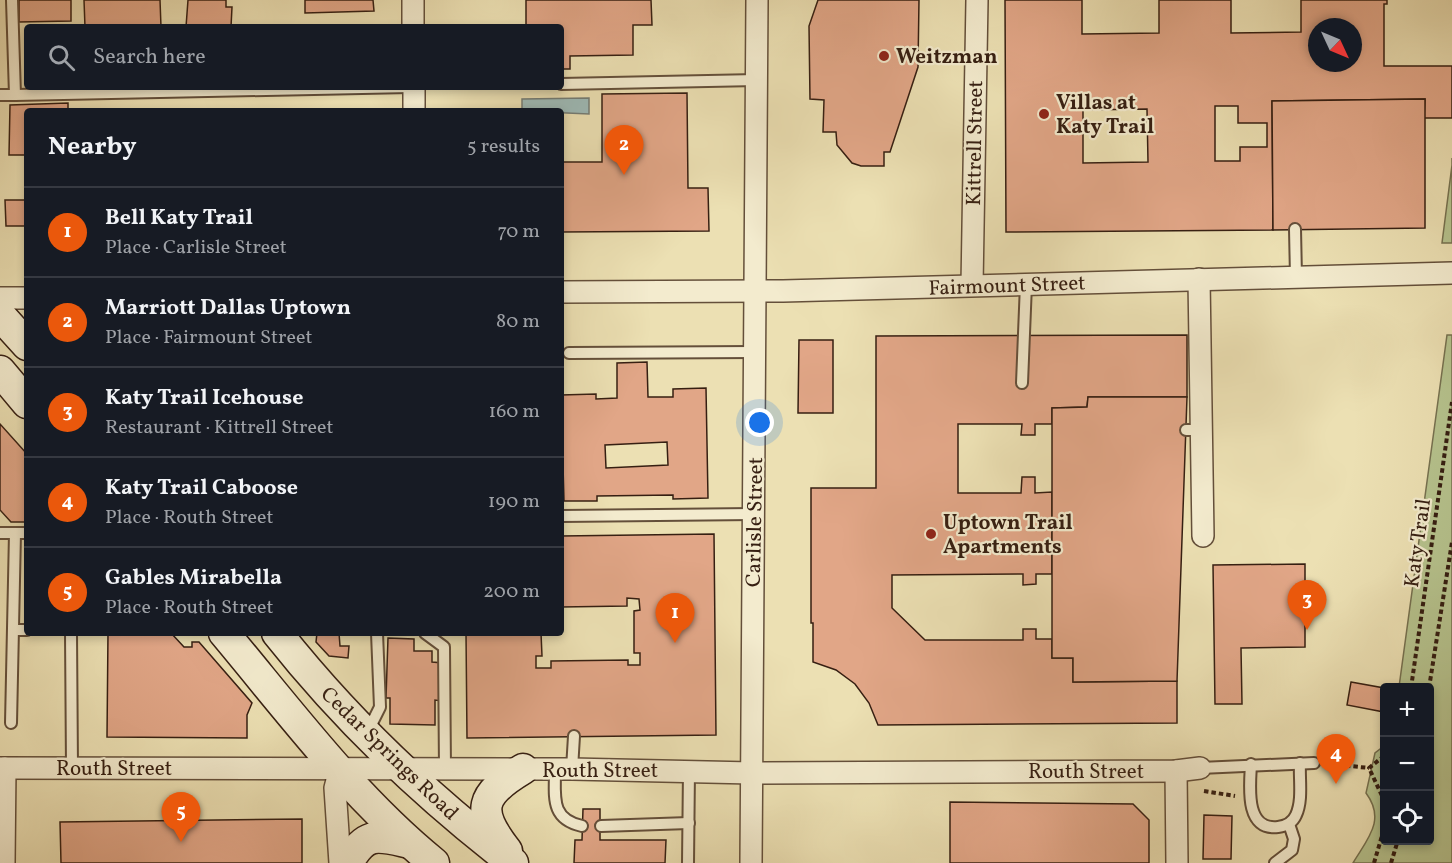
<!DOCTYPE html>
<meta charset="utf-8">
<style>
body{margin:0;font-family:Vollkorn,serif;background:#20242c;color:#f1f3f6}
.controls{position:absolute;right:18px;bottom:18px;display:grid;overflow:hidden;border-radius:6px;box-shadow:0 3px 9px #0003}
.controls button{width:54px;height:54px;display:grid;place-items:center;padding:0;border:0;border-bottom:2px solid #363941;background:#171b24;color:#f1f3f6;font:30px sans-serif}
.compass{position:absolute;left:1308px;top:18px;width:54px;height:54px;border-radius:50%;background:#171b24;box-shadow:0 3px 9px #0003;rotate:134deg}
.you{position:absolute;left:760px;top:423px;width:21px;height:21px;margin:-15px;border:4px solid #fff;border-radius:50%;background:#1a73e8;box-shadow:0 0 0 9px #1a73e833}
.badge{display:grid;place-items:center;width:39px;height:39px;border-radius:50%;background:#ea580c;color:#fff;font-size:20px;font-weight:700}
.pin{position:absolute;translate:-50% -50px;filter:drop-shadow(0 2px 3px #0008)}
.pin::after{content:'';position:absolute;top:32px;width:21px;height:18px;background:inherit;clip-path:polygon(0 0,100% 0,50% 100%)}
.list{margin:0;padding:0;list-style:none}
h2{display:flex;justify-content:space-between;align-items:center;height:78px;margin:0;padding:0 24px;font-size:26px}
h2 small{font-size:20px;font-weight:400;color:#9ea1a6}
.list li{display:grid;grid-template-columns:39px 1fr auto;gap:18px;align-items:center;box-sizing:border-box;height:90px;padding:0 24px;border-top:2px solid #363941}
.list b{display:block;font-size:22px;white-space:nowrap}
.list p{margin:0;font-size:20px;white-space:nowrap;color:#9ea1a6}
.list em{font-size:20px;font-style:normal;color:#9ea1a6}
.icon{flex:none;width:33px;height:33px;fill:none;stroke:currentColor;stroke-width:2;stroke-linecap:round;stroke-linejoin:round}
.map{position:relative;flex:none;width:1452px;height:863px;overflow:hidden}
.search{position:absolute;background:#171b24;box-shadow:0 3px 9px #0003;left:24px;top:24px;width:540px;height:66px;display:flex;align-items:center;gap:15px;box-sizing:border-box;padding:0 21px;border-radius:6px;color:#9ea1a6;font-size:22px}
.panel{position:absolute;background:#171b24;box-shadow:0 3px 9px #0003;left:24px;top:108px;width:540px;height:528px;border-radius:6px}
.map>svg:first-child{display:block}
</style>
<div class="map">
<svg width="1452" height="863" viewBox="0 0 1452 863">
<rect width="100%" height="100%" fill="#ece0b3"/>
<filter id="stains"><feTurbulence type="fractalNoise" baseFrequency=".00333" numOctaves="4"/><feColorMatrix values="0 0 0 0 .2 0 0 0 0 .09 0 0 0 0 .02 0 0 0 .5 -.17"/></filter>
<radialGradient id="worn" r=".72"><stop offset=".6" stop-color="#630" stop-opacity="0"/><stop offset="1" stop-color="#630" stop-opacity=".3"/></radialGradient>
<!-- green -->
<g fill="#b6c38e" stroke="#767150" stroke-width="1.5">
<path d="M1452,158V243H1442L1452,165Z"/>
<path d="M1447,335H1452V863H1353C1368,838 1386,820 1366,793L1375,753L1384,746V840H1430V688L1399,687Z"/>
</g>
<!-- water -->
<path fill="#9dbab7" stroke="#747c75" stroke-width="1.5" d="M589,98V114L522,111V99Z"/>
<!-- building -->
<g fill="#e1a687" stroke="#361f12" stroke-width="1.5" fill-rule="evenodd">
<path d="M19,0H71V21L19,22Z"/>
<path d="M84,0H160L161,27H85Z"/>
<path d="M188,0H226V7H232L231,27H186Z"/>
<path d="M305,0H373L374,11L305,13Z"/>
<path d="M526,0H651L652,25H633V55L570,56V69H561V27H526Z"/>
<path d="M818,0H919L918,67L890,152H884V166H861L852,163L837,145L836,132H823L824,100L810,99L809,26Z"/>
<path d="M1005,0H1082V34L1159,33V0H1231V33L1301,32V0H1387V4H1384V66H1452V118H1424L1425,99L1272,101L1273,230L1006,232ZM1317,27H1353V63H1317ZM1215,106H1238V123H1267V147H1240V161H1215ZM1147,109L1148,162L1083,163V110Z"/>
<path d="M687,93L688,188H708L709,231L561,232V162H602V94Z"/>
<path d="M1425,99V228L1273,230L1272,101Z"/>
<path d="M68,103V111H27V155H9L10,105Z"/>
<path d="M5,200H27V226H6Z"/>
<path d="M1187,335V397H1088L1087,407L1052,408V424H1035V435H1021L1022,424H958V493H1021L1022,477H1035V493L1052,492V574H1036V584L1023,585V574L892,575V608L925,640H1023V629H1036V639H1052V658H1073V682L1177,681V723L878,725L869,703L855,684L836,670L813,662V623H811V488H876V336Z"/>
<path d="M799,340H833V413H798Z"/>
<path d="M647,362L648,397H673V389L706,388L708,498L673,499V495L597,496V501H564L561,395L596,394V399L617,398V363ZM667,442L668,465L606,468L605,445Z"/>
<path d="M1088,397H1187L1177,681L1073,682V658H1052V408L1087,407Z"/>
<path d="M0,424L27,454V522H11L0,510Z"/>
<path d="M714,534L716,735L467,738L466,633H541L542,656H536V668H551V661L628,660V665H640V653H634V611L640,610L639,599L627,598V606L561,607V536Z"/>
<path d="M1305,564V647L1241,648L1242,704H1215L1213,565Z"/>
<path d="M108,633H171L184,647H192V642H199L252,703L247,715V738L107,737Z"/>
<path d="M317,633H339L340,646H349L348,658L329,656L316,642Z"/>
<path d="M388,638L414,639V651H432V662L443,663L442,701L435,700V725L390,724V698H386Z"/>
<path d="M1351,682L1384,688V712L1347,705Z"/>
<path d="M950,802L1133,804L1149,820V863H950Z"/>
<path d="M583,809H600V840H666L665,863H574L575,840H582Z"/>
<path d="M1204,815L1232,816L1231,859H1203Z"/>
<path d="M302,819V863H61L60,822Z"/>
</g>
<g fill="none" stroke-linecap="round" stroke-linejoin="round">
<defs>
<g id="lane">
<path d="M561,84L757,80"/>
<path d="M0,95H15L12,0"/>
<path d="M15,95L410,87"/>
<path d="M1295,229L1296,277"/>
<path d="M569,353L755,352"/>
<path d="M1022,383L1026,284"/>
<path d="M1186,430H1202"/>
<path d="M561,516L754,514"/>
<path d="M0,533H27"/>
<path d="M13,630H27"/>
<path d="M71,633L72,768"/>
<path d="M425,633L444,647L445,769"/>
<path d="M11,723L15,533"/>
<path d="M368,731L380,707L377,633"/>
<path d="M1251,764C1250,785 1244,831 1278,827C1286,826 1293,822 1296,815C1303,800 1299,779 1300,763"/>
<path d="M1200,768L1314,763"/>
<path d="M555,769C555,797 550,819 582,826"/>
<path d="M572,769L574,736"/>
<path d="M601,826L689,823"/>
<path d="M688,863L689,770"/>
<path d="M1275,863L1292,850L1294,839L1289,824"/>
</g>
<g id="street">
<path d="M413,0V27"/>
<path d="M414,87V111"/>
<path d="M1199,279L1203,536"/>
<path d="M972,285L977,0"/>
<path d="M561,292L783,291L1452,273"/>
<path d="M0,298H27"/>
<path d="M0,768L572,769L752,773L1176,771L1200,768"/>
<path d="M340,769L335,788L340,863"/>
<path d="M1176,771L1177,863"/>
<path d="M4,863L5,768"/>
<path d="M751,863L757,0"/>
</g>
<g id="secondary">
<path d="M0,315L27,345"/>
<path d="M0,371L27,403"/>
<path d="M224,633C290,712 354,798 434,863"/>
<path d="M277,633C345,719 426,796 513,863"/>
<path d="M507,851C475,810 480,795 523,769"/>
<path d="M348,863C366,830 378,836 410,843"/>
</g>
</defs>
<!-- lane casing -->
<use href="#lane" stroke="#644f3a" stroke-width="14"/>
<!-- street casing -->
<use href="#street" stroke="#644f3a" stroke-width="24"/>
<!-- secondary casing -->
<use href="#secondary" stroke="#361f12" stroke-width="33"/>
<!-- path -->
<g stroke="#361f12" stroke-width="4" stroke-dasharray="4.5 3" stroke-linecap="butt">
<path d="M1411,688L1452,402"/>
<path d="M1429,688L1452,542"/>
<path d="M1384,756L1369,768L1384,800"/>
<path d="M1331,764L1369,768"/>
<path d="M1204,791L1235,796"/>
<path d="M1374,863L1384,829"/>
<path d="M1391,863L1398,840"/>
</g>
<!-- lane -->
<use href="#lane" stroke="#f3ebce" stroke-width="10"/>
<!-- street -->
<use href="#street" stroke="#f3ebce" stroke-width="21"/>
<!-- secondary -->
<use href="#secondary" stroke="#f3ebce" stroke-width="30"/>
</g>
<!-- markers -->
<g fill="#8f2418" stroke="#f3ebce" stroke-width="2">
<circle cx="884" cy="56" r="6"/>
<circle cx="1044" cy="114" r="6"/>
<circle cx="931" cy="534" r="6"/>
</g>
<g text-anchor="middle" stroke-width="4.5" stroke-linejoin="round" paint-order="stroke">
<!-- poi labels -->
<g font-size="21" font-weight="bold" fill="#361f12" stroke="#f3ebce" text-anchor="start">
<text x="896" y="63">Weitzman</text>
<text x="1056" y="109">Villas at<tspan x="1056" dy="24">Katy Trail</tspan></text>
<text x="943" y="529">Uptown Trail<tspan x="943" dy="24">Apartments</tspan></text>
</g>
<!-- street labels -->
<g font-size="21" fill="#361f12" stroke="#f3ebce">
<text transform="translate(974 143) rotate(-89)" y="7">Kittrell Street</text>
<text transform="translate(1007 285) rotate(-2)" y="7">Fairmount Street</text>
<text transform="translate(754 522) rotate(-89)" y="7">Carlisle Street</text>
<text transform="translate(1417 543) rotate(-82)" y="7">Katy Trail</text>
<text transform="translate(390 753) rotate(44)" y="7">Cedar Springs Road</text>
<text x="114" y="775">Routh Street</text>
<text x="600" y="777">Routh Street</text>
<text x="1086" y="778">Routh Street</text>
</g>
</g>
<rect width="100%" height="100%" filter="url(#stains)"/>
<rect width="100%" height="100%" fill="url(#worn)"/>
</svg>
<div class="controls">
<button>+</button>
<button>−</button>
<button><svg class="icon" aria-label="locate" viewBox="0 0 24 24"><circle cx="12" cy="12" r="6"/><path d="M12 2v4M12 18v4M2 12h4M18 12h4"/></svg></button>
</div>
<svg class="compass" viewBox="-18 -18 36 36"><path d="M0-13l5 13h-10z" fill="#e53935"/><path d="M0 13l5-13h-10z" fill="#9ea1a6"/></svg>
<div class="you"></div>
<div class="pin badge" style="left:675px;top:643px">1</div>
<div class="pin badge" style="left:624px;top:175px">2</div>
<div class="pin badge" style="left:1307px;top:630px">3</div>
<div class="pin badge" style="left:1336px;top:784px">4</div>
<div class="pin badge" style="left:181px;top:842px">5</div>
<div class="search"><svg class="icon" aria-label="search" viewBox="0 0 24 24"><circle cx="10" cy="10" r="6"/><path d="M15 15l6 6"/></svg>Search here</div>
<section class="panel">
<h2>Nearby<small>5 results</small></h2>
<ul class="list">
<li><span class="badge">1</span><div><b>Bell Katy Trail</b><p>Place · Carlisle Street</p></div><em>70 m</em></li>
<li><span class="badge">2</span><div><b>Marriott Dallas Uptown</b><p>Place · Fairmount Street</p></div><em>80 m</em></li>
<li><span class="badge">3</span><div><b>Katy Trail Icehouse</b><p>Restaurant · Kittrell Street</p></div><em>160 m</em></li>
<li><span class="badge">4</span><div><b>Katy Trail Caboose</b><p>Place · Routh Street</p></div><em>190 m</em></li>
<li><span class="badge">5</span><div><b>Gables Mirabella</b><p>Place · Routh Street</p></div><em>200 m</em></li>
</ul>
</section>
</div>
